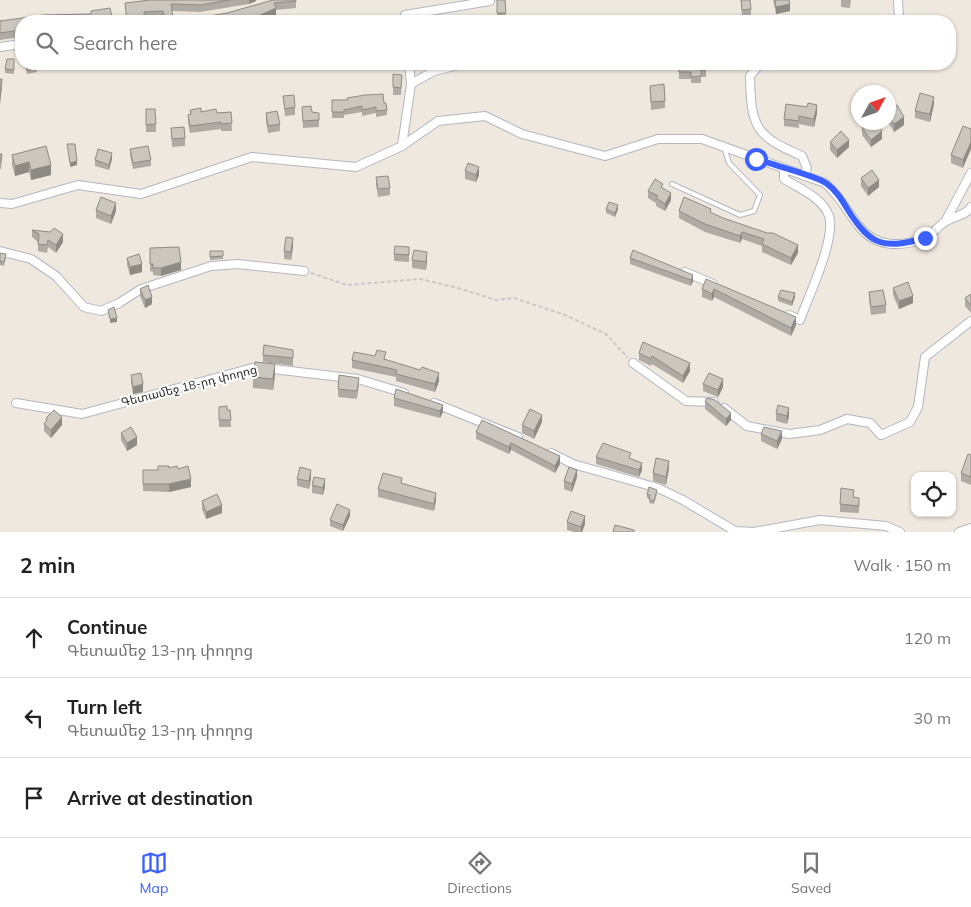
<!DOCTYPE html>
<meta charset="utf-8">
<style>
body{margin:0;font-family:Mulish,"Noto Sans Armenian",sans-serif;background:#f6f6f6;color:#222}
.controls{position:absolute;right:15px;bottom:15px;display:grid;overflow:hidden;border-radius:10px;box-shadow:0 1px 4px #0004}
.controls button{width:45px;height:45px;display:grid;place-items:center;padding:0;border:0;border-bottom:1px solid #e0e0e0;background:#fff;color:#222;font:25px sans-serif}
.compass{position:absolute;left:851px;top:85px;width:45px;height:45px;border-radius:50%;background:#fff;box-shadow:0 1px 4px #0004;rotate:50deg}
.stop{position:absolute;width:15px;height:15px;margin:-11px;border:4px solid #3c60ff;border-radius:50%;background:#fff}
.stop.end{background:#3c60ff;border-color:#fff;box-shadow:0 1px 5px #0008}
.list{margin:0;padding:0;list-style:none}
h2{display:flex;justify-content:space-between;align-items:center;height:65px;margin:0;padding:0 20px;font-size:21px}
h2 small{font-size:16px;font-weight:400;color:#767676}
.list li{display:grid;grid-template-columns:32px 1fr auto;gap:15px;align-items:center;box-sizing:border-box;height:80px;padding:0 20px;border-top:1px solid #e0e0e0}
.list b{display:block;font-size:19px;white-space:nowrap}
.list p{margin:0;font-size:16px;white-space:nowrap;color:#767676}
.list em{font-size:16px;font-style:normal;color:#767676}
.icon{flex:none;width:28px;height:28px;fill:none;stroke:currentColor;stroke-width:2;stroke-linecap:round;stroke-linejoin:round}
.map{position:relative;flex:none;width:971px;height:532px;overflow:hidden}
.search{position:absolute;background:#fff;box-shadow:0 1px 4px #0004;left:15px;right:15px;top:15px;height:55px;display:flex;align-items:center;gap:12px;box-sizing:border-box;padding:0 18px;border-radius:20px;color:#767676;font-size:19px}
.sheet{height:305px;background:#fff}
nav{display:flex;justify-content:space-around;align-items:center;box-sizing:border-box;height:70px;border-top:1px solid #e0e0e0;background:#fff;font-size:14px;color:#767676}
nav a{display:grid;justify-items:center;gap:2px}
nav .on{color:#3c60ff}
.map>svg:first-child{display:block}
</style>
<div class="map">
<svg width="971" height="532" viewBox="0 0 971 532">
<rect width="100%" height="100%" fill="#efe8df"/>
<g fill="none" stroke-linecap="round" stroke-linejoin="round">
<defs>
<path id="service" d="M672,184L740,215L754,211L760,195L729,163L724,147"/>
<g id="minor">
<path d="M898,0L899,21"/>
<path d="M405,21V15L490,1"/>
<path d="M0,47L21,44"/>
<path d="M760,64L750,76C751,127 755,136 802,156L807,168L804,176"/>
<path d="M411,84L434,71L463,64"/>
<path d="M402,146L411,84L409,64"/>
<path d="M784,169V179C799,188 823,198 829,216C836,239 809,295 800,320L789,315"/>
<path d="M0,203L12,204L78,185L141,194L252,157L356,167L402,146L438,121L485,116L522,134L605,156L658,139H702L825,183C841,197 846,210 858,225C874,247 900,248 924,238C930,236 936,229 942,224C951,216 965,217 971,207"/>
<path d="M946,220L971,173"/>
<path d="M0,251L31,259L56,276L84,307L101,311L119,303L141,289L211,266L238,264L304,271"/>
<path d="M685,272L713,284"/>
<path d="M633,363L686,401L714,402"/>
<path d="M16,403L82,414L256,367L358,379L404,393"/>
<path d="M434,403L518,437"/>
<path d="M724,408L747,426L789,434L820,430L847,419L870,423L881,435L910,422L918,407L925,357L971,321"/>
<path d="M551,453L573,464L658,488L683,500L735,531L754,532L820,520L886,526L900,532"/>
<path d="M959,532L971,528"/>
</g>
</defs>
<!-- service casing -->
<use href="#service" stroke="#b3b6c1" stroke-width="6"/>
<!-- minor casing -->
<use href="#minor" stroke="#b3b6c1" stroke-width="10"/>
<!-- path -->
<path stroke="#c8c8c8" stroke-width="2" stroke-dasharray="4 2.5" stroke-linecap="butt" d="M311,273L347,285L420,279L458,288L496,300L514,298L565,315L606,334L628,358"/>
<!-- service -->
<use href="#service" stroke="#fff" stroke-width="4"/>
<!-- minor -->
<use href="#minor" stroke="#fff" stroke-width="8"/>
</g>
<!-- wall -->
<g fill="#afaaa3">
<path d="M150,0H256V1L249,4L200,12L172,11L173,18L184,20L227,13L273,0H296V8L276,10V15L262,21H163V18L145,19V21H127L125,3Z"/>
<path d="M497,0H505L506,17H497Z"/>
<path d="M741,0L751,9V17H742Z"/>
<path d="M773,0H789L790,11L776,14Z"/>
<path d="M841,0H851L850,8L841,7Z"/>
<path d="M91,11L112,17V21H21V37L0,40V21L91,14Z"/>
<path d="M14,59V74L5,73V69Z"/>
<path d="M25,64L37,68V72L27,74Z"/>
<path d="M679,64H706V77H701V83H691V79H679Z"/>
<path d="M393,74L402,75L401,95H393Z"/>
<path d="M650,86L665,101V108L651,110Z"/>
<path d="M283,96L295,107V115L285,116Z"/>
<path d="M332,100L384,103L387,110V115L376,117V113L362,116V112L344,115V118H332Z"/>
<path d="M934,104L930,122L915,118V111Z"/>
<path d="M302,107L312,112L319,113V127L303,128Z"/>
<path d="M146,109L156,124V132H146Z"/>
<path d="M190,110L217,113L231,112L232,131H221V129L190,133L188,122V115L190,114Z"/>
<path d="M888,111L904,125L894,132L888,122Z"/>
<path d="M266,113L280,124V131L268,133L266,121Z"/>
<path d="M817,113L814,127L799,124V128L784,126V119Z"/>
<path d="M171,128L185,138V146L172,147Z"/>
<path d="M862,128L882,139L871,147L862,135Z"/>
<path d="M971,129L963,168L951,163V155Z"/>
<path d="M830,142L849,147L837,158L830,150Z"/>
<path d="M46,146L51,175L31,180L29,172L15,176L12,165V155Z"/>
<path d="M130,149L151,160V166L133,169L130,155Z"/>
<path d="M0,154L2,161L1,169H0Z"/>
<path d="M112,159L109,170L95,166V160Z"/>
<path d="M465,171L479,175L476,182L465,179Z"/>
<path d="M376,177L390,188V195L378,197L376,185Z"/>
<path d="M861,178L879,187L868,196L861,186Z"/>
<path d="M663,188L671,200L665,211L656,206V203L648,198V191Z"/>
<path d="M606,209H618L615,217L606,213Z"/>
<path d="M96,210L116,211L111,224L96,218Z"/>
<path d="M679,211L711,213L798,253L791,265L762,252V246L742,239L740,243L705,232L679,218Z"/>
<path d="M32,230L50,232L63,242L56,253L48,247L47,253L38,251V242L32,237Z"/>
<path d="M293,246L291,260L284,259V251Z"/>
<path d="M409,247V262L394,261V254Z"/>
<path d="M150,248L181,270L161,276L153,275V272L150,271Z"/>
<path d="M210,251H223V259L210,260Z"/>
<path d="M0,253L6,258L4,266L0,265Z"/>
<path d="M127,258L142,272L130,275L127,265Z"/>
<path d="M630,258L693,275V281L691,286L630,264Z"/>
<path d="M412,260H427L426,270L412,268Z"/>
<path d="M706,279L796,325L791,336L714,297L712,301L702,297V289Z"/>
<path d="M893,288L913,303L899,309L893,295Z"/>
<path d="M140,289L152,304L145,308L140,296Z"/>
<path d="M869,292L886,305V313L871,315L869,300Z"/>
<path d="M971,294V313L965,306V298Z"/>
<path d="M778,297H795L792,306L778,301Z"/>
<path d="M643,342L690,371L683,383L652,364L651,366L639,360V353Z"/>
<path d="M263,355L293,357V366L263,362Z"/>
<path d="M352,360H386L439,381L435,392L396,381V377L352,368Z"/>
<path d="M131,375L143,392L133,394L131,382Z"/>
<path d="M275,375L273,390L253,388V377Z"/>
<path d="M703,384L723,387L718,397L703,391Z"/>
<path d="M359,385L357,399L338,397V389Z"/>
<path d="M394,398L443,412L440,418L394,406Z"/>
<path d="M705,401L731,420L726,426L705,409Z"/>
<path d="M219,407L227,410H230L231,427H219Z"/>
<path d="M776,413L789,416L787,424L776,421Z"/>
<path d="M46,418L62,425L51,438L44,431V424L46,422Z"/>
<path d="M482,420L560,464L555,473L511,450L509,454L476,439V432Z"/>
<path d="M542,422L534,439L522,433V425Z"/>
<path d="M121,433L137,445L127,451L121,440Z"/>
<path d="M761,434L782,439L777,449L761,441Z"/>
<path d="M971,455V485L961,481V473Z"/>
<path d="M596,457L631,459L642,470L639,477L596,464Z"/>
<path d="M169,468L178,469L191,487L169,492L143,491V470H158Z"/>
<path d="M669,468L666,485L653,481V473Z"/>
<path d="M577,477L572,492L564,489V481Z"/>
<path d="M311,478L309,489L297,486V479Z"/>
<path d="M312,485L325,487L323,495L312,493Z"/>
<path d="M378,489L436,500L434,511L378,497Z"/>
<path d="M657,494L654,504L649,503V499L647,498V495Z"/>
<path d="M854,497L859,505V513L840,512V504Z"/>
<path d="M202,501L222,513L206,519L202,509Z"/>
<path d="M350,516L343,531L330,526V520Z"/>
<path d="M567,522L585,524L582,532H574L567,530Z"/>
</g>
<!-- shaded-wall -->
<g fill="#8e8b85">
<path d="M249,0H256V1L249,4Z"/>
<path d="M790,4V11L776,14V7Z"/>
<path d="M276,8V15L262,21H256V17Z"/>
<path d="M2,79V86L0,105V97Z"/>
<path d="M934,97V104L930,122V114Z"/>
<path d="M817,105V113L814,127V119Z"/>
<path d="M904,117V125L894,132V124Z"/>
<path d="M882,131V139L871,147V140Z"/>
<path d="M849,140V147L837,158V150Z"/>
<path d="M971,142V149L963,168V160Z"/>
<path d="M112,153V159L109,170V165Z"/>
<path d="M77,161V165L70,167V163Z"/>
<path d="M29,162V172L15,176V166Z"/>
<path d="M51,165V175L31,180V170Z"/>
<path d="M479,167V175L476,182V175Z"/>
<path d="M879,180V187L868,196V188Z"/>
<path d="M671,193V200L665,211V204Z"/>
<path d="M116,203V211L111,224V216Z"/>
<path d="M618,205V209L615,217V213Z"/>
<path d="M742,232V239L740,243V236Z"/>
<path d="M63,234V242L56,253V245Z"/>
<path d="M293,238V246L291,260V252Z"/>
<path d="M798,245V253L791,265V258Z"/>
<path d="M427,252V260L426,270V262Z"/>
<path d="M181,262V270L161,276V268Z"/>
<path d="M142,264V272L130,275V267Z"/>
<path d="M693,275V281L691,286V280Z"/>
<path d="M714,289V297L712,301V294Z"/>
<path d="M795,293V297L792,306V302Z"/>
<path d="M913,296V303L899,309V301Z"/>
<path d="M152,297V304L145,308V300Z"/>
<path d="M796,317V325L791,336V328Z"/>
<path d="M117,318V322L110,323V319Z"/>
<path d="M690,363V371L683,383V376Z"/>
<path d="M275,364V375L273,390V379Z"/>
<path d="M439,373V381L435,392V384Z"/>
<path d="M723,379V387L718,397V390Z"/>
<path d="M143,384V392L133,394V387Z"/>
<path d="M443,405V412L440,418V411Z"/>
<path d="M789,408V416L787,424V416Z"/>
<path d="M731,413V420L726,426V419Z"/>
<path d="M542,415V422L534,439V431Z"/>
<path d="M62,417V425L51,438V430Z"/>
<path d="M782,431V439L777,449V441Z"/>
<path d="M137,437V445L127,451V443Z"/>
<path d="M511,443V450L509,454V447Z"/>
<path d="M560,456V464L555,473V466Z"/>
<path d="M669,461V468L666,485V477Z"/>
<path d="M642,463V470L639,477V470Z"/>
<path d="M311,470V478L309,489V481Z"/>
<path d="M577,470V477L572,492V484Z"/>
<path d="M191,479V487L169,492V484Z"/>
<path d="M325,479V487L323,495V488Z"/>
<path d="M436,493V500L434,511V504Z"/>
<path d="M222,505V513L206,519V512Z"/>
<path d="M350,510V516L343,531V525Z"/>
<path d="M585,516V524L582,532H581V527Z"/>
</g>
<!-- building -->
<g fill="#cbc6be" stroke="#8e8b85">
<path d="M150,0H230L200,5L171,4L173,18L184,20L227,13L273,0H296V1L274,3L276,8L256,17L257,21H164L163,11L144,12L145,21H127L125,3Z"/>
<path d="M497,0H505L506,13H497Z"/>
<path d="M741,0H750L751,9L742,10Z"/>
<path d="M775,0H789L790,4L776,7Z"/>
<path d="M110,8L112,17L84,21H21V30L0,33V21L44,15L91,14V11Z"/>
<path d="M7,59H14V70L5,69Z"/>
<path d="M25,64H36L37,68L27,70Z"/>
<path d="M679,64H706V70H701V76L691,77V72H679Z"/>
<path d="M393,74L402,75L401,88L393,87Z"/>
<path d="M0,79H2L0,97Z"/>
<path d="M664,84L665,101L651,102L650,86Z"/>
<path d="M920,93L934,97L930,114L915,111Z"/>
<path d="M383,94L384,103H386L387,110L376,111V107L362,110V106L344,110V112H332V100H348L347,98L365,95Z"/>
<path d="M294,95L295,107L285,109L283,96Z"/>
<path d="M808,103L817,105L814,119L799,116V121L784,119L786,104L807,107Z"/>
<path d="M897,105L904,117L894,124L888,116V111Z"/>
<path d="M311,106L312,112L319,113V120L303,121L302,107Z"/>
<path d="M201,108V112L216,109L217,113L231,112L232,123L221,124V122L190,126L188,115L191,114L190,110Z"/>
<path d="M146,109H155L156,124L146,125Z"/>
<path d="M277,111L280,124L268,126L266,113Z"/>
<path d="M869,122H875L882,131L871,140L862,128Z"/>
<path d="M963,126L971,129V142L963,160L951,155Z"/>
<path d="M184,127L185,138L172,139L171,128Z"/>
<path d="M841,131L849,140L837,150L830,142Z"/>
<path d="M67,144H75L77,161L70,163Z"/>
<path d="M46,146L51,165L31,170L29,162L15,166L12,155Z"/>
<path d="M148,146L151,160L133,163L130,149Z"/>
<path d="M98,149L112,153L109,165L95,160Z"/>
<path d="M0,154H2L1,161H0Z"/>
<path d="M468,163L479,167L476,175L465,171Z"/>
<path d="M872,170L879,180L868,188L861,178Z"/>
<path d="M388,176L390,188L378,189L376,177Z"/>
<path d="M655,179L663,184L661,187L671,193L665,204L656,198L658,196L648,191Z"/>
<path d="M101,197L116,203L111,216L96,210Z"/>
<path d="M684,197L711,209L710,212L723,218L767,233H773L798,245L791,258L762,244L764,239L742,232L740,236L705,224L679,211Z"/>
<path d="M609,202L618,205L615,213L606,209Z"/>
<path d="M54,228L63,234L56,245L48,240L47,245L38,244L39,234L32,230L50,232Z"/>
<path d="M286,237L293,238L291,252L284,251Z"/>
<path d="M395,246L409,247V255L394,254Z"/>
<path d="M179,247L181,262L161,268H153V264H150V248Z"/>
<path d="M414,250L427,252L426,262L412,260Z"/>
<path d="M633,250L693,275L691,280L630,258Z"/>
<path d="M210,251H223V256L210,257Z"/>
<path d="M0,253L6,254L4,262L0,261Z"/>
<path d="M139,254L142,264L130,267L127,258Z"/>
<path d="M706,279L796,317L791,328L714,289L712,294L702,289Z"/>
<path d="M908,282L913,296L899,301L893,288Z"/>
<path d="M148,285L152,297L145,300L140,289Z"/>
<path d="M781,290L795,293L792,302L778,297Z"/>
<path d="M883,290L886,305L871,307L869,292Z"/>
<path d="M971,294V306L965,298Z"/>
<path d="M114,307L117,318L110,319L108,310Z"/>
<path d="M643,342L690,363L683,376L652,356L651,359L639,353Z"/>
<path d="M264,345L293,350V358L263,355Z"/>
<path d="M377,350L386,352L384,359L420,370L422,367L439,373L435,384L396,374L397,370L352,360L354,352L375,356Z"/>
<path d="M255,362L275,364L273,379L253,377Z"/>
<path d="M141,373L143,384L133,387L131,375Z"/>
<path d="M709,373L723,379L718,390L703,384Z"/>
<path d="M339,375L359,378L357,391L338,389Z"/>
<path d="M396,389L443,405L440,411L394,398Z"/>
<path d="M707,398L715,400L731,413L726,419L705,401Z"/>
<path d="M778,405L789,408L787,416L776,413Z"/>
<path d="M227,406V410H230L231,420H219V407Z"/>
<path d="M530,409L542,415L534,431L522,425Z"/>
<path d="M54,410L62,417L51,430L44,424L47,420L46,418Z"/>
<path d="M482,420L560,456L555,466L511,443L509,447L476,432Z"/>
<path d="M131,427L137,437L127,443L121,433Z"/>
<path d="M764,427L782,431L777,441L761,434Z"/>
<path d="M603,443L631,453L629,458L642,463L639,470L596,457Z"/>
<path d="M968,454L971,455V477L961,473Z"/>
<path d="M656,458L669,461L666,477L653,473Z"/>
<path d="M158,466H169V468L177,466L178,469L188,466L191,479L169,484H143V470H158Z"/>
<path d="M300,467L311,470L309,481L297,479Z"/>
<path d="M569,467L577,470L572,484L564,481Z"/>
<path d="M383,473L402,478L401,483L436,493L434,504L378,489Z"/>
<path d="M314,477L325,479L323,488L312,485Z"/>
<path d="M649,487L657,490L654,501L649,499L650,495H647Z"/>
<path d="M841,488L854,490L853,497L859,498V506L840,504Z"/>
<path d="M217,494L222,505L206,512L202,501Z"/>
<path d="M337,504L350,510L343,525L330,520Z"/>
<path d="M571,511L585,516L581,527L567,522Z"/>
<path d="M615,525L634,530V532H613Z"/>
</g>
<g fill="none" stroke-linecap="round" stroke-linejoin="round">
<!-- route -->
<path stroke="#3c60ff" stroke-width="6" d="M756,159C773,165 814,175 826,183C836,190 842,200 848,210C871,247 885,249 925,238"/>
</g>
<g text-anchor="middle" stroke-width="4" stroke-linejoin="round" paint-order="stroke">
<!-- street labels -->
<g font-size="12" fill="#2d2d2d" stroke="#fff">
<text transform="translate(189 386) rotate(-14)" y="4">Գետամեջ 18-րդ փողոց</text>
</g>
</g>
</svg>
<div class="controls">
<button><svg class="icon" aria-label="locate" viewBox="0 0 24 24"><circle cx="12" cy="12" r="6"/><path d="M12 2v4M12 18v4M2 12h4M18 12h4"/></svg></button>
</div>
<svg class="compass" viewBox="-18 -18 36 36"><path d="M0-13l5 13h-10z" fill="#e53935"/><path d="M0 13l5-13h-10z" fill="#767676"/></svg>
<div class="stop" style="left:756px;top:159px"></div>
<div class="stop end" style="left:925px;top:238px"></div>
<div class="search"><svg class="icon" aria-label="search" viewBox="0 0 24 24"><circle cx="10" cy="10" r="6"/><path d="M15 15l6 6"/></svg>Search here</div>
</div>
<section class="sheet">
<h2>2 min<small>Walk · 150 m</small></h2>
<ul class="list">
<li><svg class="icon" aria-label="ahead" viewBox="0 0 24 24"><path d="M12 20V5M6 11l6-6 6 6"/></svg><div><b>Continue</b><p>Գետամեջ 13-րդ փողոց</p></div><em>120 m</em></li>
<li><svg class="icon" aria-label="left" viewBox="0 0 24 24"><path d="M17 20v-9H6M10 6l-5 5 5 5"/></svg><div><b>Turn left</b><p>Գետամեջ 13-րդ փողոց</p></div><em>30 m</em></li>
<li><svg class="icon" aria-label="arrive" viewBox="0 0 24 24"><path d="M6 21V4h12l-3 4 3 4H6"/></svg><div><b>Arrive at destination</b></div></li>
</ul>
</section>
<nav>
<a class="on"><svg class="icon" aria-label="map" viewBox="0 0 24 24"><path d="M3 6l6-2 6 2 6-2v14l-6 2-6-2-6 2zM9 4v14M15 6v14"/></svg>Map</a>
<a><svg class="icon" aria-label="directions" viewBox="0 0 24 24"><path d="M12 3l9 9-9 9-9-9zM9 14v-3h6M13 9l2 2-2 2"/></svg>Directions</a>
<a><svg class="icon" aria-label="saved" viewBox="0 0 24 24"><path d="M7 4h10v16l-5-4-5 4z"/></svg>Saved</a>
</nav>
